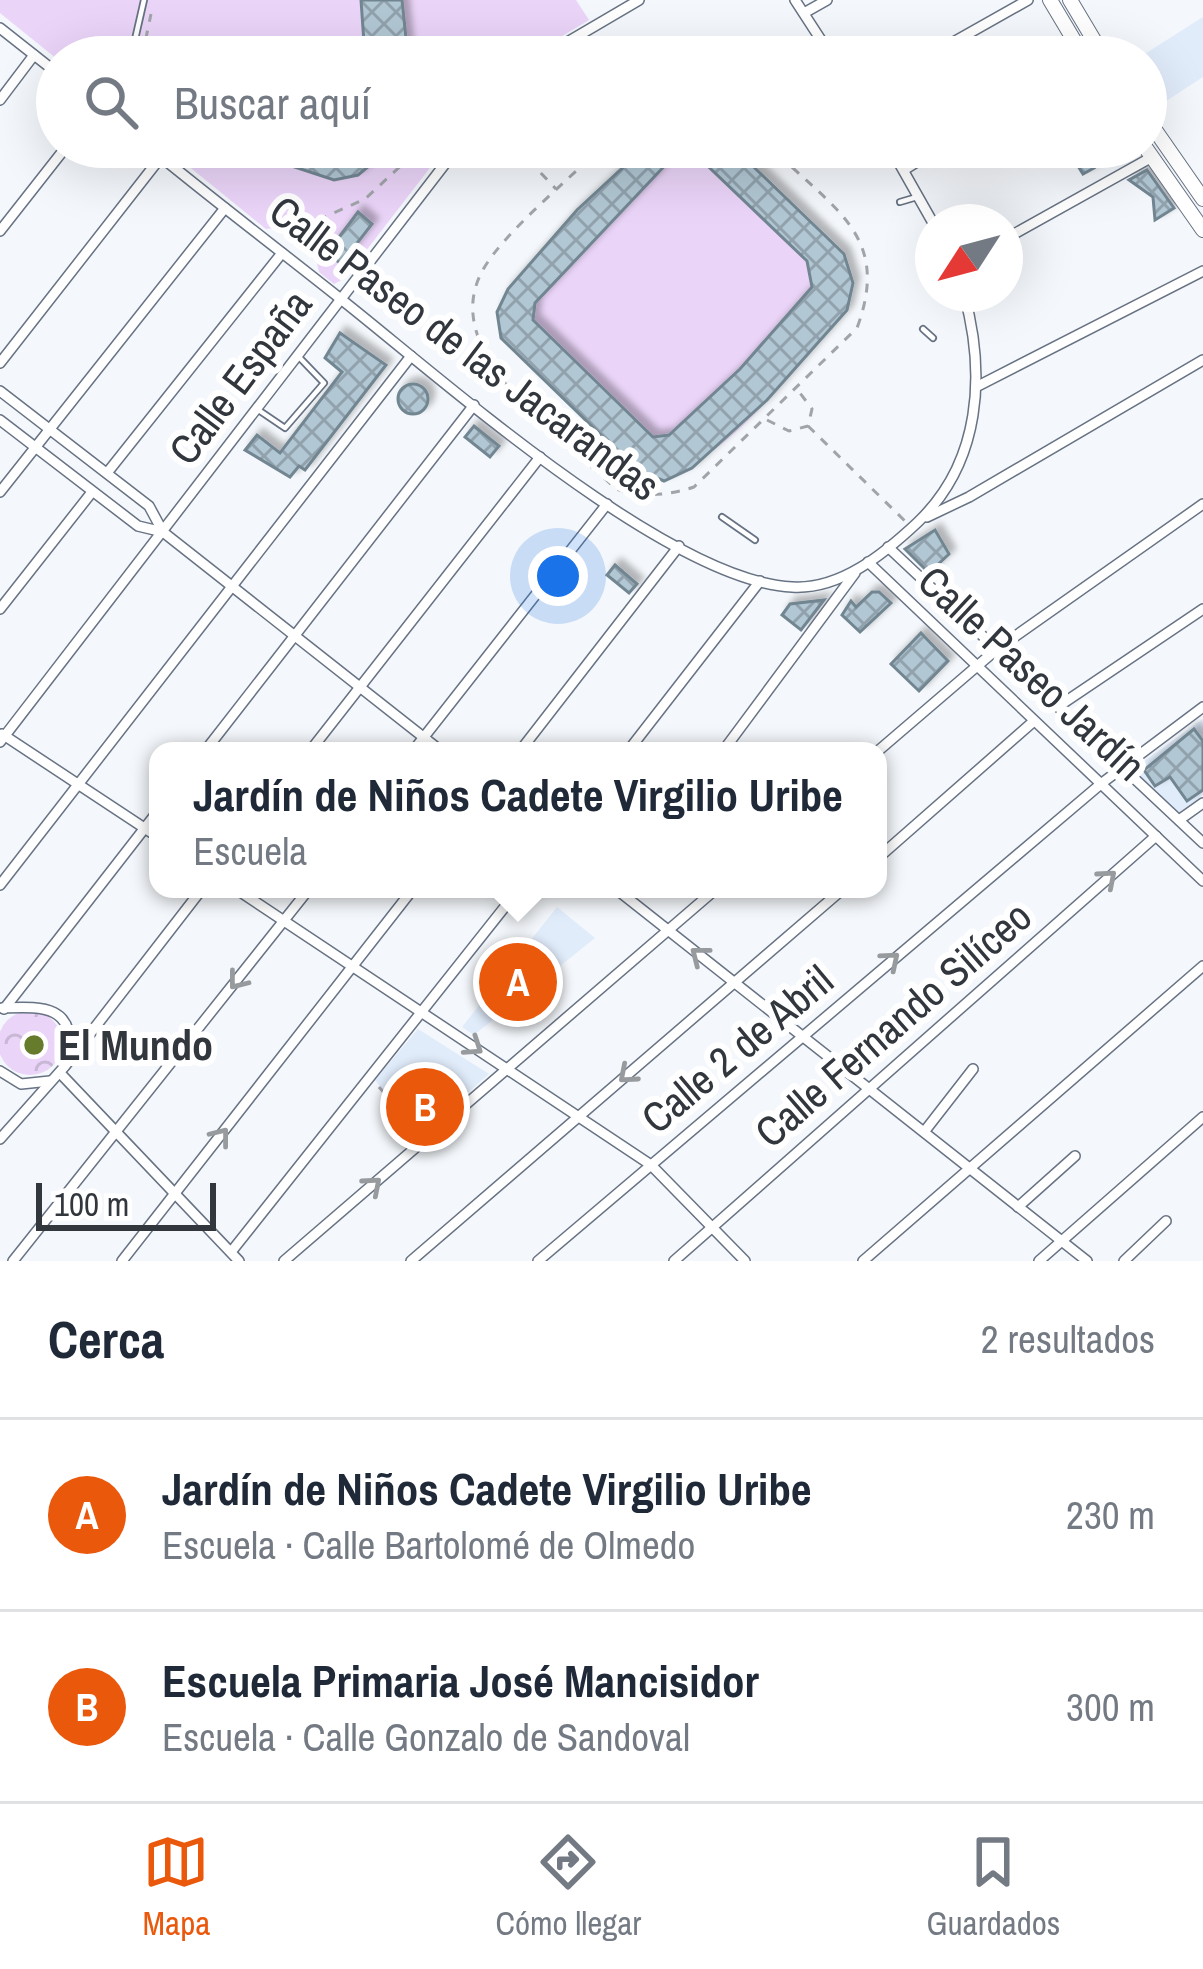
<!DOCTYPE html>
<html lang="es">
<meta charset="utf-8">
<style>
body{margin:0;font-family:"Archivo Narrow",sans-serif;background:#f2f2f3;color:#1f2937}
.compass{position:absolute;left:915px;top:204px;width:108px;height:108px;border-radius:50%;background:#fff;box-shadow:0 12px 48px #0002;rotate:234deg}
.scale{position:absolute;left:36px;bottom:30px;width:180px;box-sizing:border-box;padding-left:12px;border:6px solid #32373e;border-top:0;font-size:33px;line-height:42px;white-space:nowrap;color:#32373e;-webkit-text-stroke:9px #fff;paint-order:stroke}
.you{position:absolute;left:558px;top:576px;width:42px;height:42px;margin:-30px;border:9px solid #fff;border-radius:50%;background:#1a73e8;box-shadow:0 0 0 18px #1a73e833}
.badge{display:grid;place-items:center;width:78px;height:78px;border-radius:50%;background:#ea580c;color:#fff;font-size:39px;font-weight:700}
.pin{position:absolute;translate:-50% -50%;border:6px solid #fff;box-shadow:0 3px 12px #0006}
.popup{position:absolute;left:149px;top:742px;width:738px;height:156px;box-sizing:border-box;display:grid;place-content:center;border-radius:24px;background:#fff;filter:drop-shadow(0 3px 9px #0005);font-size:39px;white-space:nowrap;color:#747a83}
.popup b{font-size:45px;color:#1f2937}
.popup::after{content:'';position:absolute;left:50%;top:100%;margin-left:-24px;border:24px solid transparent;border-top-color:#fff}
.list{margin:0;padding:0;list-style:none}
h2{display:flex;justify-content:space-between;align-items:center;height:156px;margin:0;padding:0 48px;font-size:51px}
h2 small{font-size:39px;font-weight:400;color:#747a83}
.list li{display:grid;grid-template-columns:78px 1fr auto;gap:36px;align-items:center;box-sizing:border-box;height:192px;padding:0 48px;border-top:3px solid #e0e1e3}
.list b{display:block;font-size:45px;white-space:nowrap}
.list p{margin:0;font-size:39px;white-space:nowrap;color:#747a83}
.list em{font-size:39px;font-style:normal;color:#747a83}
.icon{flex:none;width:66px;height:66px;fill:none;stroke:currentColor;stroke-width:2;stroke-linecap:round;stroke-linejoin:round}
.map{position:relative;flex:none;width:1203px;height:1261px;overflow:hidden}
.search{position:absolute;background:#fff;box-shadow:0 12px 48px #0002;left:36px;right:36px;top:36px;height:132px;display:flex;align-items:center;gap:30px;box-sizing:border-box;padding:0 42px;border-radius:66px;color:#747a83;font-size:45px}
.sheet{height:540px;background:#fff}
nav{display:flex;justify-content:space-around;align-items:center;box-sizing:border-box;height:168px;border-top:3px solid #e0e1e3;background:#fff;font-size:33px;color:#747a83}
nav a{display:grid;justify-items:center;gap:6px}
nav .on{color:#ea580c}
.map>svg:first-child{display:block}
</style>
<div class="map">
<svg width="1203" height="1261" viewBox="0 0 1203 1261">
<defs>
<pattern id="park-crowns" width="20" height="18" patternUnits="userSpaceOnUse" patternTransform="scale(3)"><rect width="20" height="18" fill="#ead4f8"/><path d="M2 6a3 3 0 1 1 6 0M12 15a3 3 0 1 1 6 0" fill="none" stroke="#c9b7d6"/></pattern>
<pattern id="building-cross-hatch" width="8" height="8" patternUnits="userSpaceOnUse" patternTransform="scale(3)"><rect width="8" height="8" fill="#b1c7d3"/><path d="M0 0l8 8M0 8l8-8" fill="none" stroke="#91a2ad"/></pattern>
<filter id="shadow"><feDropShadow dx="6" dy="-6" stdDeviation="3" flood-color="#0004"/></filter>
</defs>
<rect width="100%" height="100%" fill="#f4f7fb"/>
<!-- built -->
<g fill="#e1ecfb">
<path d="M1203,17V77L1152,110L1146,101V57H1140Z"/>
<path d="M1203,719V795L1178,813L1133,769Z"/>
<path d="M557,907L595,938L474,1035L462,1027Z"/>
<path d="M418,1029L489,1074L421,1134L375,1080Z"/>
</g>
<!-- park -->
<circle fill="url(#park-crowns)" cx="30" cy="1043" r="32"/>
<!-- pitch -->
<g fill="#ead4f8">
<path d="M0,0H576L589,20L527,57L57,59L0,13Z"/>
<path d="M165,147H446L345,278L334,284L319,272L314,250L284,227L266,229Z"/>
<path d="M645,147H733L847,310C794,370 739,446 664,481L636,469L501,338L508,289L577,210Z"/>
</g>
<!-- building -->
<g fill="url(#building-cross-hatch)" stroke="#728692" stroke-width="3" fill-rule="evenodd" filter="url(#shadow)">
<path d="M361,0H402L408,57H365Z"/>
<path d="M234,147H392L358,175L334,180Z"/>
<path d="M645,147H733L844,254L853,283L847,310L767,400L692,468L664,481L636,469L501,338L497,312L508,289L577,210ZM692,151L807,261L812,287L740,369L669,435L653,437L533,320L535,303L672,158Z"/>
<path d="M1073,147H1081L1094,168L1083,174L1068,150Z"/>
<path d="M1147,170L1174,208L1155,220L1153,197L1129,180Z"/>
<path d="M358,212L372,224L341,264L327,253Z"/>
<path d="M340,333L386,365L305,470L299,466L290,477L245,450L257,435L280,453L342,372L325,358Z"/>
<circle cx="413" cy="399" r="15"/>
<path d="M474,426L499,446L490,457L465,437Z"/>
<path d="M935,530L949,554L929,573L905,549Z"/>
<path d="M615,565L637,584L629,593L607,575Z"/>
<path d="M872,592H879L891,603L860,632L842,615L851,601L856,607Z"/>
<path d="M824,600L801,630L782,615L790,604Z"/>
<path d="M921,633L948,661L919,691L891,664Z"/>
<path d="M1194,729L1203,741V790L1187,801L1170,777L1155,786L1144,770Z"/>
</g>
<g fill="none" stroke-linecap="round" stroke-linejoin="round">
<defs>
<g id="service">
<path d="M131,57L144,0"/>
<path d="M900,202L917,197"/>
<path d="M923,329L933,338"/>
<path d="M257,409L285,428L324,383L298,356"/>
<path d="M722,517L755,540"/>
</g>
<g id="minor">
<path d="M795,0L832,57"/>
<path d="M804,13L827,0"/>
<path d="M0,28L57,73"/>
<path d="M542,57L639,0"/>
<path d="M927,57L1028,0"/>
<path d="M0,100L34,55"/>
<path d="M149,147C212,199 278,249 342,300C442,379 668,581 792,587C840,590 884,554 918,522C981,462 986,374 964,294"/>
<path d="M890,147L933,223"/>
<path d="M904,170L941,147"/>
<path d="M0,231L66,147"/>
<path d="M1005,239L1152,157"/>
<path d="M0,363L161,157"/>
<path d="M976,387L1203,271"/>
<path d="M0,391L149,506L163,532L441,751"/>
<path d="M0,420L138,526L163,532"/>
<path d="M107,473L282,253"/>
<path d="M0,492L225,208"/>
<path d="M927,517L969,497L1203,360"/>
<path d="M888,547L1203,843"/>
<path d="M868,562L1203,881"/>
<path d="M0,609L92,492"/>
<path d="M1059,706L1203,609"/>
<path d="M2,734L158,837"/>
<path d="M0,742L458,147"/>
<path d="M205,751L474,405"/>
<path d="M310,751L540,457"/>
<path d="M413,751L607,504"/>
<path d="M520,751L679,546"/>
<path d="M628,751L760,581"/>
<path d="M723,751L855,573"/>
<path d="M878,751L997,649L1203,504"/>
<path d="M1179,820L1203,803"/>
<path d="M878,858L1034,721"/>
<path d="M0,885L411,356"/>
<path d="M236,889L651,1165L745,1261"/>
<path d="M616,889L1087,1261"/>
<path d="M2,1008C39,1007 76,1003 69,1056"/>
<path d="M4,1009L158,811"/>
<path d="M0,1071L21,1084L50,1081"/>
<path d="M60,1073L239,1261"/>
<path d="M924,1132L973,1069"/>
<path d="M0,1139L65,1066L202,889"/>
<path d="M1018,1207L1075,1156"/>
<path d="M231,1252L519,889"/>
<path d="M13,1261L309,889"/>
<path d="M122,1261L413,889"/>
<path d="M284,1261L716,889"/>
<path d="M411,1261L843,889"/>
<path d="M538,1261L1102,783L1203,707"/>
<path d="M674,1261L1156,836"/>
<path d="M863,1261L1203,966"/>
<path d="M1039,1261L1203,1117"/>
<path d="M1124,1261L1166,1221"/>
</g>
<g id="secondary">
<path d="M1050,0L1084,57"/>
<path d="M1070,0L1104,57"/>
<path d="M1146,117L1203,199"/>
<path d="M1145,147L1203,230"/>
</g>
</defs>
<!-- service casing -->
<use href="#service" stroke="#677283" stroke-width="8"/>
<!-- minor casing -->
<use href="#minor" stroke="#677283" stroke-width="12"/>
<!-- secondary casing -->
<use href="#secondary" stroke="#677283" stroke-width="16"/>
<!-- path -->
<g stroke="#a1a5aa" stroke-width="3" stroke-dasharray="9 9" stroke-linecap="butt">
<path d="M142,57L151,14"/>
<path d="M516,147L556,189"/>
<path d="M602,147C570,178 505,232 484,268C434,352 563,438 616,489C645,497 666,496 694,487L857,328C892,234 832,209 771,147"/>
<path d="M791,168L808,147"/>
<path d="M318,220L365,199L421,147"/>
<path d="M767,420L789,431L808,426L812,409L797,389"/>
<path d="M808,426L906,522"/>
<path d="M379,1087L420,1134"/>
</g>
<!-- service -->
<use href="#service" stroke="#fff" stroke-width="4.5"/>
<!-- minor -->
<use href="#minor" stroke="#fff" stroke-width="9"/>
<!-- secondary -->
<use href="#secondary" stroke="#fff" stroke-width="14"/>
</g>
<!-- one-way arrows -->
<defs><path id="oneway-chevron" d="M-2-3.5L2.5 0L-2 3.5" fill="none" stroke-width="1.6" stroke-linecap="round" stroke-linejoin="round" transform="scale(3)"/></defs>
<g stroke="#989b9e">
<use href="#oneway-chevron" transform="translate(1108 878) rotate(-41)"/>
<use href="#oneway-chevron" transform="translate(699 955) rotate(-142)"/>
<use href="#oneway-chevron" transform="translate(891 960) rotate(-40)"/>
<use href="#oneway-chevron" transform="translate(237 981) rotate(128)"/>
<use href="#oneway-chevron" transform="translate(474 1047) rotate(34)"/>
<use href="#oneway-chevron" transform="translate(627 1075) rotate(139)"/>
<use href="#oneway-chevron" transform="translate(221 1136) rotate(-52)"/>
<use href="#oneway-chevron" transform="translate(373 1185) rotate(-41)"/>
</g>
<!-- markers -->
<circle fill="#667b2b" stroke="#fff" stroke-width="4.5" cx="34" cy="1045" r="12"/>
<g text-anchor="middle" stroke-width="12" stroke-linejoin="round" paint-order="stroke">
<!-- street labels -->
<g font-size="42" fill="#32373e" stroke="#fff">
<text transform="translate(465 348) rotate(37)" y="15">Calle Paseo de las Jacarandas</text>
<text transform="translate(240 377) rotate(-53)" y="15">Calle España</text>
<text transform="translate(1032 673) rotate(43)" y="15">Calle Paseo Jardín</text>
<text transform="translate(893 1024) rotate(-41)" y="15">Calle Fernando Silíceo</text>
<text transform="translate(737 1049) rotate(-40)" y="15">Calle 2 de Abril</text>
</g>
<!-- poi labels -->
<g font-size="42" font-weight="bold" fill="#32373e" stroke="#fff" text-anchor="start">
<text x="58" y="1060">El Mundo</text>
</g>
</g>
</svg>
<svg class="compass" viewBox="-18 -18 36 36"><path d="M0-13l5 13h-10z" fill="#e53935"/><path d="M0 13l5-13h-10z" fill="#747a83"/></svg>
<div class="scale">100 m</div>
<div class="you"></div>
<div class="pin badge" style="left:518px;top:982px">A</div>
<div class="popup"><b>Jardín de Niños Cadete Virgilio Uribe</b>Escuela</div>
<div class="pin badge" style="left:425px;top:1107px">B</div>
<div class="search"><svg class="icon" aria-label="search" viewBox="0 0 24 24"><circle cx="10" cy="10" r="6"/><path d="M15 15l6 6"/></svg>Buscar aquí</div>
</div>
<section class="sheet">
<h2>Cerca<small>2 resultados</small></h2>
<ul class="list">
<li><span class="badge">A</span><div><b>Jardín de Niños Cadete Virgilio Uribe</b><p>Escuela · Calle Bartolomé de Olmedo</p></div><em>230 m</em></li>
<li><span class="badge">B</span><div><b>Escuela Primaria José Mancisidor</b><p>Escuela · Calle Gonzalo de Sandoval</p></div><em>300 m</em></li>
</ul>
</section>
<nav>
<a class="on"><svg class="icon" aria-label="map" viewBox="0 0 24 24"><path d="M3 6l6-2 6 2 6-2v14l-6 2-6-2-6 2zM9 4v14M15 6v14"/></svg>Mapa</a>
<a><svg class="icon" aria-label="directions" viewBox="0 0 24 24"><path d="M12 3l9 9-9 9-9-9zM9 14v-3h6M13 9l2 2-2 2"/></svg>Cómo llegar</a>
<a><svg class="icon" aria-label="saved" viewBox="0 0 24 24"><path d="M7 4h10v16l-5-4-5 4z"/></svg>Guardados</a>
</nav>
